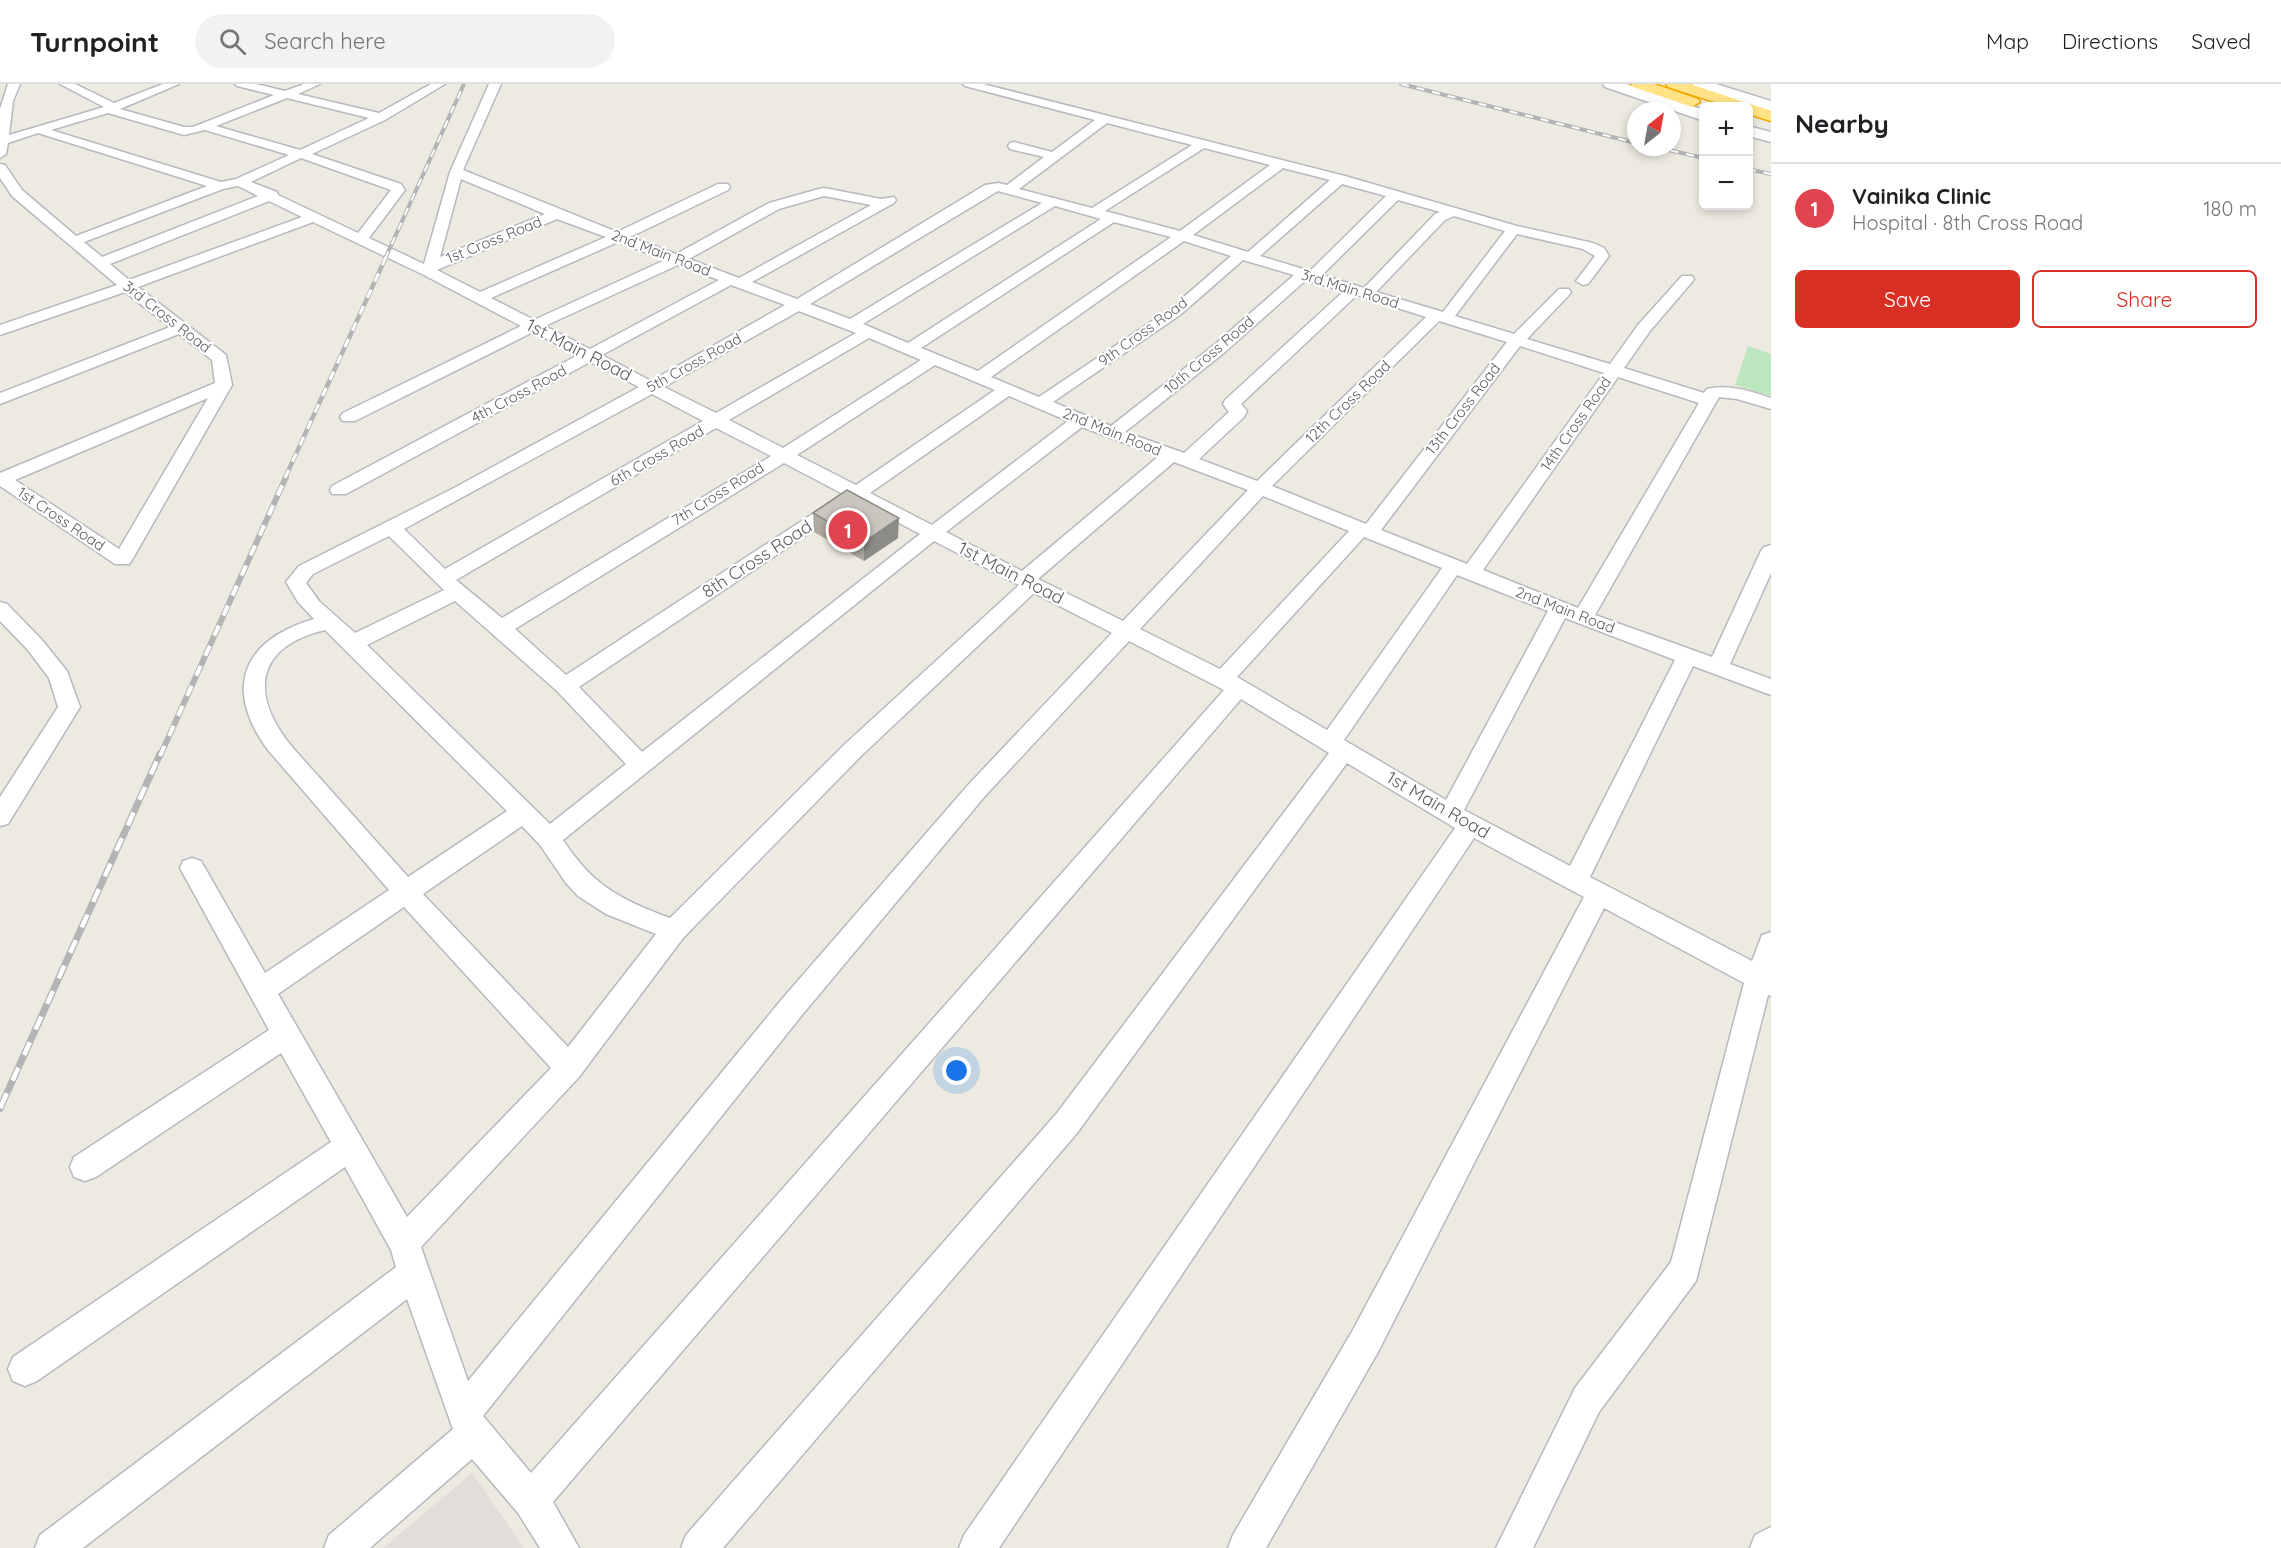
<!DOCTYPE html>
<meta charset="utf-8">
<style>
body{margin:0;font-family:Quicksand,sans-serif;background:#f2f2f2;color:#202124}
.controls{position:absolute;right:18px;top:18px;display:grid;overflow:hidden;border-radius:9px;box-shadow:0 3px 9px #0003}
.controls button{width:54px;height:54px;display:grid;place-items:center;padding:0;border:0;border-bottom:2px solid #e0e0e0;background:#fff;color:#202124;font:30px sans-serif}
.compass{position:absolute;left:1627px;top:18px;width:54px;height:54px;border-radius:50%;background:#fff;box-shadow:0 3px 9px #0003;rotate:31deg}
.you{position:absolute;left:957px;top:987px;width:21px;height:21px;margin:-15px;border:4px solid #fff;border-radius:50%;background:#1a73e8;box-shadow:0 0 0 9px #1a73e833}
.badge{display:grid;place-items:center;width:39px;height:39px;border-radius:50%;background:#d93025;color:#fff;font-size:20px;font-weight:700}
.pin{position:absolute;translate:-50% -50%;border:3px solid #fff;box-shadow:0 2px 6px #0006}
.list{margin:0;padding:0;list-style:none}
h2{display:flex;justify-content:space-between;align-items:center;height:78px;margin:0;padding:0 24px;font-size:26px}
h2 small{font-size:20px;font-weight:400;color:#757577}
.list li{display:grid;grid-template-columns:39px 1fr auto;gap:18px;align-items:center;box-sizing:border-box;height:90px;padding:0 24px;border-top:2px solid #e0e0e0}
.list b{display:block;font-size:22px;white-space:nowrap}
.list p{margin:0;font-size:20px;white-space:nowrap;color:#757577}
.list em{font-size:20px;font-style:normal;color:#757577}
.actions{display:flex;gap:12px;padding:18px 24px}
.actions a{flex:1;padding:14px 0;border:2px solid #d93025;border-radius:9px;text-align:center;font-size:21px;color:#d93025}
.actions .main{background:#d93025;color:#fff}
.icon{flex:none;width:33px;height:33px;fill:none;stroke:currentColor;stroke-width:2;stroke-linecap:round;stroke-linejoin:round}
.map{position:relative;flex:none;width:1771px;height:1464px;overflow:hidden}
header{display:flex;align-items:center;gap:36px;box-sizing:border-box;height:84px;padding:0 30px;background:#fff;border-bottom:2px solid #e0e0e0}
header strong{font-size:28px}
nav{display:flex;gap:33px;margin-inline-start:auto;font-size:21px}
.search{width:420px;height:54px;background:#f2f2f2;display:flex;align-items:center;gap:15px;box-sizing:border-box;padding:0 21px;border-radius:33px;color:#757577;font-size:22px}
main{display:flex}
aside{flex:1;background:#fff}
.map>svg:first-child{display:block}
</style>
<header>
<strong>Turnpoint</strong>
<div class="search"><svg class="icon" aria-label="search" viewBox="0 0 24 24"><circle cx="10" cy="10" r="6"/><path d="M15 15l6 6"/></svg>Search here</div>
<nav><a>Map</a><a>Directions</a><a>Saved</a></nav>
</header>
<main>
<div class="map">
<svg width="1771" height="1464" viewBox="0 0 1771 1464">
<rect width="100%" height="100%" fill="#edebe1"/>
<!-- industrial -->
<path fill="#e1ded9" d="M472,1389L524,1464H383Z"/>
<!-- green -->
<path fill="#bce6bd" d="M1748,262L1771,270V312L1735,301Z"/>
<g fill="none" stroke-linecap="round" stroke-linejoin="round">
<defs>
<g id="street">
<path d="M8,0H20L13,17L9,51L104,23L60,0H75L114,19L163,0H179L120,25L184,43H193L274,11L237,2L235,0H256L285,7L304,0H320L298,10L379,29L431,0H445L385,36L312,70L401,100L405,106L369,154L424,180L450,88L489,0H501L463,86L617,148L718,100H728L730,103L728,106L630,153L676,170L769,119L819,105L824,104L881,115L894,113L896,116L894,119L752,198L797,215L985,101L998,99L1007,101L1044,73L1010,65L1008,62L1010,59L1014,58L1052,68L1095,36L965,2L963,0H983L1345,92L1517,142L1593,159L1604,164L1609,172L1588,200L1583,201L1576,197L1595,172L1583,165L1517,150L1455,232L1514,250L1559,205H1569L1571,208L1569,211L1527,255L1610,280L1638,241L1682,192H1692L1694,195L1692,198L1650,247L1624,284L1704,309L1707,305C1729,300 1750,307 1771,314V325L1737,315L1719,313L1595,531L1712,573L1761,467L1764,463L1771,461V489L1730,580L1771,595V611L1693,582L1590,793L1752,877L1762,851L1771,848V912L1768,911L1696,1197L1599,1328L1533,1464H1496L1575,1304L1671,1178L1744,899L1604,824L1378,1268L1266,1464H1228L1233,1451L1354,1244L1584,813L1474,754L999,1464H959L964,1451L1455,744L1347,679L1077,1049L723,1464H681L686,1451L1057,1029L1329,669L1241,615L553,1418L579,1464H540L518,1429L472,1375L370,1464H324L329,1451L453,1345L407,1215L83,1464H35L40,1451L396,1183L391,1166L345,1083L37,1297L25,1302L13,1297L8,1285L13,1273L331,1058L281,969L96,1093L85,1097L74,1093L70,1083L74,1073L269,946L180,784L183,777L192,774L201,777L265,889L389,806L268,666C223,605 242,556 314,535L298,518L286,498L299,482L454,404L639,303L590,278L346,410H332L330,406L332,402L578,271L533,248L355,337H343L340,333L343,329L521,242L424,191L313,138L138,203L226,271L232,301L132,476L129,480H115L0,402V389L215,299L212,276L179,250L0,320V309L170,243L125,208L0,251V241L117,201L12,112L0,94V80L5,81L22,106L76,152L207,102L38,49L8,59L6,70L0,74V25ZM287,14L369,34L300,66L216,42ZM108,29L184,51L205,46L289,71L236,95L221,98L51,46ZM1107,39L1192,61L1092,124L1019,105ZM1204,64L1270,81L1180,147L1105,127ZM301,74L391,106L358,149L278,111L277,108L251,98ZM1283,84L1330,96L1248,168L1193,151ZM461,95L545,130L440,173ZM1342,100L1386,112L1310,187L1260,172ZM238,102L258,112L102,173L84,158L223,105ZM998,107L1042,119L850,235L810,220ZM824,112L871,121L739,194L689,175L779,125ZM1398,116L1440,128L1435,130L1364,204L1322,191ZM269,117L302,133L129,196L110,180ZM1055,122L1101,135L908,259L863,240ZM1454,132L1505,147L1443,228L1376,208L1445,136ZM557,135L606,153L480,208L437,186ZM1114,138L1171,153L978,287L921,264ZM1184,157L1231,172L1170,225L1039,313L991,293ZM618,158L665,176L534,236L491,214ZM1243,176L1294,191L1213,262L1111,342L1053,318L1180,231ZM678,181L719,196L590,265L545,242ZM1306,196L1344,207L1225,316L1223,320L1229,328L1184,369L1125,348L1225,268ZM731,201L785,221L651,297L602,271ZM1357,211L1426,233L1257,397L1199,375L1244,333L1247,327L1241,320ZM799,227L856,249L716,329L664,303ZM1439,237L1507,258L1366,440L1272,402ZM869,254L921,276L783,364L729,336ZM1520,262L1604,289L1467,480L1381,446ZM935,281L995,306L856,401L797,371ZM1618,293L1699,319L1578,524L1483,486ZM652,310L703,337L445,485L404,445ZM1009,312L1068,337L932,441L870,409ZM208,314L119,465L15,396ZM1082,343L1159,372L1022,487L946,448ZM716,344L771,372L502,534L456,496ZM1174,378L1248,406L1123,537L1038,495ZM784,379L843,410L566,591L515,545ZM1263,412L1349,447L1220,585L1140,545ZM857,417L920,450L642,668L579,603ZM389,452L444,506L355,549L319,517L306,499L313,490ZM1364,453L1442,484L1327,646L1237,593ZM934,457L1019,501L845,660L670,834C621,816 592,801 563,756ZM1457,491L1548,527L1446,716L1344,656ZM1034,509L1112,549L969,700L782,915L468,1297L421,1163L579,993L683,854L861,672ZM455,517L557,607L626,680L550,740L367,561ZM1565,534L1675,576L1570,782L1464,726ZM325,546L507,727L408,793L293,664C250,613 253,563 325,546ZM1129,557L1224,606L531,1389L483,1332L802,931L985,712ZM522,742L540,761L566,799L578,812L606,830L656,850L568,963L423,810ZM404,823L551,984L407,1133L278,910Z"/>
<path d="M0,518L7,520L42,556L67,587L80,623L8,740L0,742V713L58,623L49,594L28,566L0,537Z"/>
<path d="M1771,1443V1464H1750L1755,1451Z"/>
</g>
<g id="secondary">
<path d="M1603,0H1626L1704,26V37L1605,3Z"/>
<path d="M1692,0H1716L1771,17V27L1694,3Z"/>
<path d="M1748,42L1771,48V58L1748,52Z"/>
</g>
<g id="highway">
<path d="M1631,0H1654L1698,15L1700,18L1692,23L1686,21L1633,3Z"/>
<path d="M1666,0H1690L1771,27V37L1748,30V22H1727L1668,3Z"/>
</g>
</defs>
<!-- street casing -->
<use href="#street" stroke="#b7b9be" stroke-width="3"/>
<!-- secondary casing -->
<use href="#secondary" stroke="#b7bbc1" stroke-width="3"/>
<!-- highway casing -->
<use href="#highway" stroke="#eea900" stroke-width="3"/>
<!-- street -->
<use href="#street" fill="#fff" fill-rule="evenodd"/>
<!-- secondary -->
<use href="#secondary" fill="#fff" fill-rule="evenodd"/>
<!-- highway -->
<use href="#highway" fill="#ffe386" fill-rule="evenodd"/>
<defs>
<g id="rail-far4">
<path d="M1401,0L1636,59"/>
<path d="M1655,63L1704,74"/>
<path d="M1748,85L1771,90"/>
<path d="M385,175L464,0"/>
</g>
<path id="rail-far3" d="M285,394L386,173"/>
<path id="rail-far2" d="M160,672L286,393"/>
<path id="rail-far1" d="M1,1022L160,670"/>
<path id="rail" d="M0,1024L1,1021"/>
</defs>
<!-- rail-far4 casing -->
<use href="#rail-far4" stroke="#b3b4b4" stroke-width="4"/>
<!-- rail-far3 casing -->
<use href="#rail-far3" stroke="#b3b4b4" stroke-width="4.5"/>
<!-- rail-far2 casing -->
<use href="#rail-far2" stroke="#b3b4b4" stroke-width="6"/>
<!-- rail-far1 casing -->
<use href="#rail-far1" stroke="#b3b4b4" stroke-width="7"/>
<!-- rail casing -->
<use href="#rail" stroke="#b3b4b4" stroke-width="8"/>
<!-- rail-far4 -->
<use href="#rail-far4" stroke="#fff" stroke-width="2" stroke-dasharray="8" stroke-linecap="butt"/>
<!-- rail-far3 -->
<use href="#rail-far3" stroke="#fff" stroke-width="3" stroke-dasharray="9" stroke-linecap="butt"/>
<!-- rail-far2 -->
<use href="#rail-far2" stroke="#fff" stroke-width="4" stroke-dasharray="11" stroke-linecap="butt"/>
<!-- rail-far1 -->
<use href="#rail-far1" stroke="#fff" stroke-width="4.5" stroke-dasharray="14" stroke-linecap="butt"/>
<!-- rail -->
<use href="#rail" stroke="#fff" stroke-width="6" stroke-dasharray="18" stroke-linecap="butt"/>
</g>
<!-- wall -->
<path fill="#acaaa3" d="M813,429L898,454L864,477L814,448Z"/>
<!-- shaded-wall -->
<path fill="#8c8b85" d="M899,434L898,454L864,477V458Z"/>
<!-- building -->
<path fill="#c8c6be" stroke="#8c8b85" stroke-width="1.5" d="M847,406L899,434L864,458L813,429Z"/>
<g text-anchor="middle" stroke-width="4.5" stroke-linejoin="round" paint-order="stroke">
<!-- far-street labels -->
<g font-size="15" fill="#5a5e63" stroke="#fff">
<text transform="translate(494 156) rotate(-22)" y="5">1st Cross Road</text>
<text transform="translate(661 169) rotate(21)" y="5">2nd Main Road</text>
<text transform="translate(1350 205) rotate(17)" y="5">3rd Main Road</text>
<text transform="translate(167 233) rotate(38)" y="5">3rd Cross Road</text>
<text transform="translate(1143 248) rotate(-36)" y="5">9th Cross Road</text>
<text transform="translate(1209 271) rotate(-40)" y="5">10th Cross Road</text>
<text transform="translate(694 279) rotate(-29)" y="5">5th Cross Road</text>
<text transform="translate(519 310) rotate(-28)" y="5">4th Cross Road</text>
<text transform="translate(1348 318) rotate(-44)" y="5">12th Cross Road</text>
<text transform="translate(1463 325) rotate(-52)" y="5">13th Cross Road</text>
<text transform="translate(1576 340) rotate(-55)" y="5">14th Cross Road</text>
<text transform="translate(1112 348) rotate(22)" y="5">2nd Main Road</text>
<text transform="translate(657 372) rotate(-30)" y="5">6th Cross Road</text>
<text transform="translate(718 410) rotate(-32)" y="5">7th Cross Road</text>
<text transform="translate(61 435) rotate(34)" y="5">1st Cross Road</text>
<text transform="translate(1565 526) rotate(21)" y="5">2nd Main Road</text>
</g>
<!-- street labels -->
<g font-size="18" fill="#5a5e63" stroke="#fff">
<text transform="translate(579 266) rotate(27)" y="6">1st Main Road</text>
<text transform="translate(757 475) rotate(-33)" y="6">8th Cross Road</text>
<text transform="translate(1011 489) rotate(27)" y="6">1st Main Road</text>
<text transform="translate(1438 721) rotate(30)" y="6">1st Main Road</text>
</g>
</g>
</svg>
<div class="controls">
<button>+</button>
<button>−</button>
</div>
<svg class="compass" viewBox="-18 -18 36 36"><path d="M0-13l5 13h-10z" fill="#e53935"/><path d="M0 13l5-13h-10z" fill="#757577"/></svg>
<div class="you"></div>
<div class="pin badge" style="left:848px;top:446px;background:#e0444e">1</div>
</div>
<aside>
<h2>Nearby<small></small></h2>
<ul class="list">
<li><span class="badge" style="background:#e0444e">1</span><div><b>Vainika Clinic</b><p>Hospital · 8th Cross Road</p></div><em>180 m</em></li>
</ul>
<div class="actions"><a class="main">Save</a><a>Share</a></div>
</aside>
</main>
